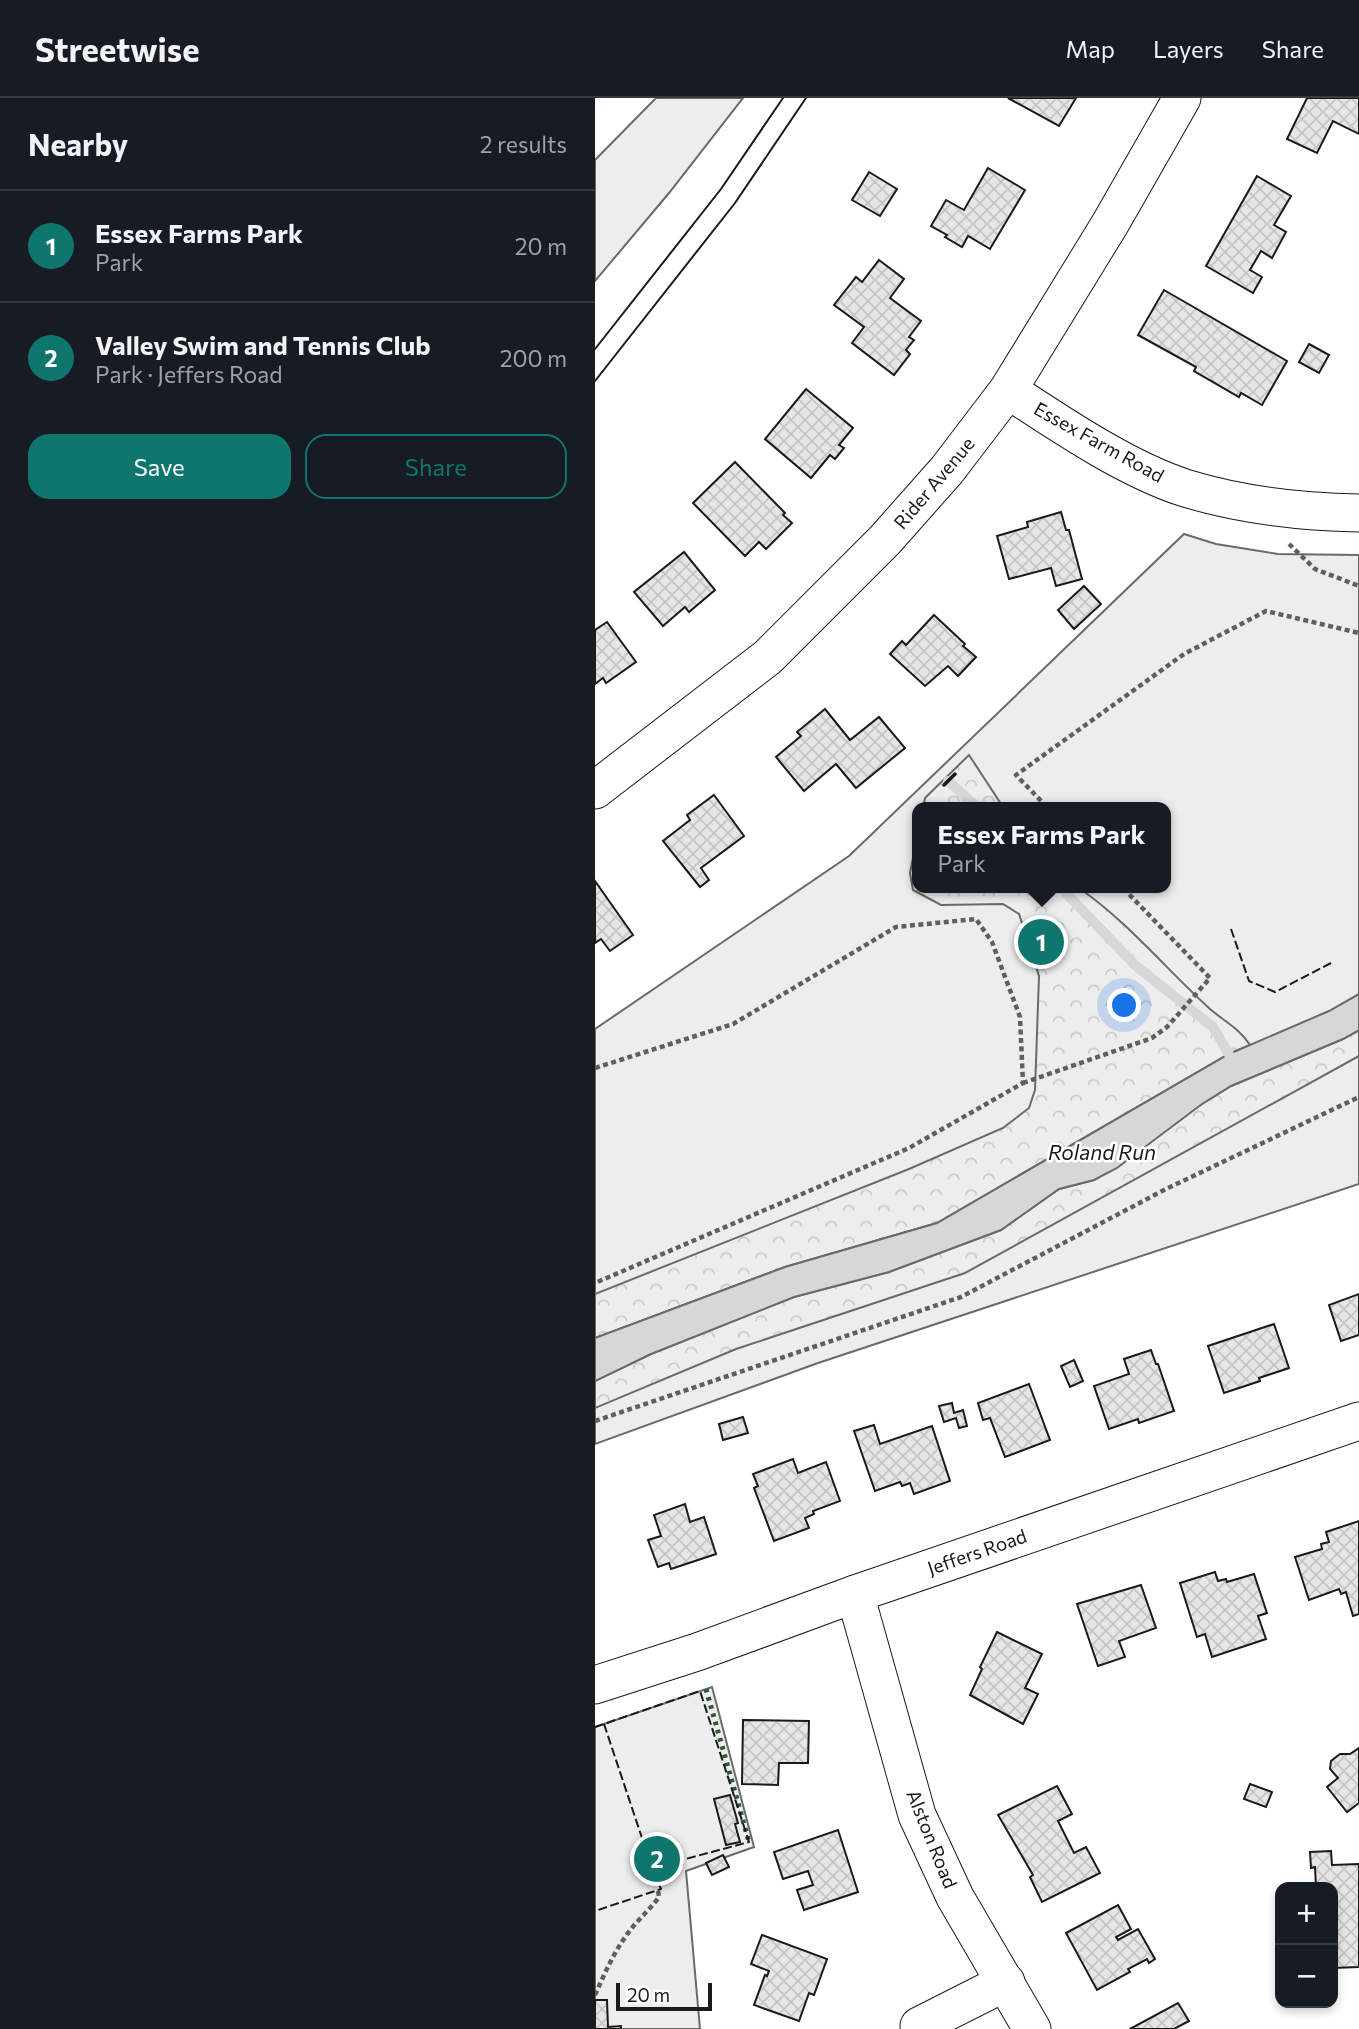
<!DOCTYPE html>
<meta charset="utf-8">
<style>
body{margin:0;font-family:Commissioner,sans-serif;background:#242831;color:#f1f3f6}
.controls{position:absolute;right:21px;bottom:21px;display:grid;overflow:hidden;border-radius:14px;box-shadow:0 4px 10px #0003}
.controls button{width:63px;height:63px;display:grid;place-items:center;padding:0;border:0;border-bottom:2px solid #363941;background:#171b24;color:#f1f3f6;font:35px sans-serif}
.scale{position:absolute;left:21px;bottom:18px;width:96px;box-sizing:border-box;padding-left:7px;border:4px solid #1a1a1a;border-top:0;font-size:19px;line-height:24px;white-space:nowrap;color:#1a1a1a;-webkit-text-stroke:5px #fff;paint-order:stroke}
.you{position:absolute;left:530px;top:908px;width:24px;height:24px;margin:-18px;border:5px solid #fff;border-radius:50%;background:#1a73e8;box-shadow:0 0 0 10px #1a73e833}
.badge{display:grid;place-items:center;width:46px;height:46px;border-radius:50%;background:#0f766e;color:#fff;font-size:23px;font-weight:700}
.pin{position:absolute;translate:-50% -50%;border:4px solid #fff;box-shadow:0 2px 7px #0006}
.popup{position:absolute;left:317px;top:704px;width:259px;height:91px;box-sizing:border-box;display:grid;place-content:center;border-radius:14px;background:#171b24;filter:drop-shadow(0 2px 5px #0005);font-size:23px;white-space:nowrap;color:#9ea1a6}
.popup b{font-size:26px;color:#f1f3f6}
.popup::after{content:'';position:absolute;left:50%;top:100%;margin-left:-14px;border:14px solid transparent;border-top-color:#171b24}
.list{margin:0;padding:0;list-style:none}
h2{display:flex;justify-content:space-between;align-items:center;height:91px;margin:0;padding:0 28px;font-size:30px}
h2 small{font-size:23px;font-weight:400;color:#9ea1a6}
.list li{display:grid;grid-template-columns:46px 1fr auto;gap:21px;align-items:center;box-sizing:border-box;height:112px;padding:0 28px;border-top:2px solid #363941}
.list b{display:block;font-size:26px;white-space:nowrap}
.list p{margin:0;font-size:23px;white-space:nowrap;color:#9ea1a6}
.list em{font-size:23px;font-style:normal;color:#9ea1a6}
.actions{display:flex;gap:14px;padding:21px 28px}
.actions a{flex:1;padding:16px 0;border:2px solid #0f766e;border-radius:21px;text-align:center;font-size:24px;color:#0f766e}
.actions .main{background:#0f766e;color:#fff}
.map{position:relative;flex:none;width:764px;height:1931px;overflow:hidden}
header{display:flex;align-items:center;gap:42px;box-sizing:border-box;height:98px;padding:0 35px;background:#171b24;border-bottom:2px solid #363941}
header strong{font-size:33px}
nav{display:flex;gap:38px;margin-inline-start:auto;font-size:24px}
main{display:flex}
aside{flex:1;background:#171b24}
.map>svg:first-child{display:block}
</style>
<header>
<strong>Streetwise</strong>
<nav><a>Map</a><a>Layers</a><a>Share</a></nav>
</header>
<main>
<aside>
<h2>Nearby<small>2 results</small></h2>
<ul class="list">
<li><span class="badge">1</span><div><b>Essex Farms Park</b><p>Park</p></div><em>20 m</em></li>
<li><span class="badge">2</span><div><b>Valley Swim and Tennis Club</b><p>Park · Jeffers Road</p></div><em>200 m</em></li>
</ul>
<div class="actions"><a class="main">Save</a><a>Share</a></div>
</aside>
<div class="map">
<svg width="764" height="1931" viewBox="0 0 764 1931">
<defs>
<pattern id="forest-crowns" width="20" height="18" patternUnits="userSpaceOnUse" patternTransform="scale(1.75)"><rect width="20" height="18" fill="#ededed"/><path d="M2 6a3 3 0 1 1 6 0M12 15a3 3 0 1 1 6 0" fill="none" stroke="#cbcbcb"/></pattern>
<pattern id="building-cross-hatch" width="8" height="8" patternUnits="userSpaceOnUse" patternTransform="scale(1.75)"><rect width="8" height="8" fill="#e6e6e6"/><path d="M0 0l8 8M0 8l8-8" fill="none" stroke="#c5c5c5"/></pattern>
</defs>
<rect width="100%" height="100%" fill="#fff"/>
<!-- built -->
<g fill="#ededed" stroke="#6a6a6a" stroke-width="2" fill-rule="evenodd">
<path d="M61,0H148L74,95L0,183V62Z"/>
<path d="M589,436L621,446L683,456L764,457V1086L223,1265L0,1346V931L254,758ZM322,709H570V790H322Z"/>
<path d="M117,1589L159,1749L91,1773L105,1931H0V1629Z"/>
</g>
<!-- forest -->
<g fill="url(#forest-crowns)" stroke="#6a6a6a" stroke-width="2">
<path d="M374,657L408,709H328L330,700Z"/>
<path d="M322,740V790H484C533,824 571,871 615,911C629,923 645,931 655,947L634,956L342,1125L190,1169L0,1240V1196L314,1071L408,1030L434,1010L440,992L444,878L424,816L408,806L346,807L318,792L315,775Z"/>
<path d="M764,932V958L370,1175L141,1251L0,1310V1283L56,1256L199,1199L294,1174L406,1132L464,1091L499,1082L607,1006L636,988L748,941Z"/>
</g>
<!-- water -->
<path fill="#d7d7d7" stroke="#6a6a6a" stroke-width="2" d="M764,896V932L748,941L636,988L607,1006L522,1070L499,1082L464,1091L406,1132L294,1174L199,1199L56,1256L0,1283V1240L190,1169L342,1125L634,956L734,913Z"/>
<g fill="none" stroke-linecap="round" stroke-linejoin="round">
<!-- stream -->
<g stroke="#d7d7d7" stroke-width="10">
<path d="M353,683L382,709"/>
<path d="M466,790L541,868L618,929L639,965"/>
</g>
</g>
<!-- building -->
<g fill="url(#building-cross-hatch)" stroke="#1a1a1a" stroke-width="2">
<path d="M413,0H481L464,28Z"/>
<path d="M712,0H764V36L738,23L722,55L692,41Z"/>
<path d="M393,70L430,92L395,151L373,138L367,149L350,139L352,137L336,128L351,102L369,112Z"/>
<path d="M274,74L302,91L285,118L257,102Z"/>
<path d="M662,78L696,98L679,127L691,134L677,160L666,153L655,172L667,179L658,195L611,168Z"/>
<path d="M284,162L309,181L295,200L326,223L314,239L319,242L311,252L315,256L299,277L257,245L269,229L239,207L261,179L267,184Z"/>
<path d="M569,192L692,263L667,307L646,295L644,299L599,273L601,269L543,237Z"/>
<path d="M714,246L734,257L724,275L704,264Z"/>
<path d="M211,291L258,330L244,347L249,350L240,361L235,357L216,380L170,341Z"/>
<path d="M140,364L190,415L188,417L197,425L171,451L164,444L150,458L98,405Z"/>
<path d="M466,414L471,432H474L487,481L461,488L456,470L414,481L402,438L433,429L432,424Z"/>
<path d="M89,454L120,492L94,514L90,509L68,528L39,494Z"/>
<path d="M489,488L506,506L479,531L463,512Z"/>
<path d="M339,517L370,546L368,548L381,559L363,578L353,568L330,588L295,556L307,543L311,547Z"/>
<path d="M12,524L41,564L11,585L8,580L0,586V532Z"/>
<path d="M230,611L255,642L284,619L310,650L261,690L241,666L209,693L181,659L206,638L202,634Z"/>
<path d="M119,697L149,738L106,770L114,782L105,789L68,743L95,722L92,717Z"/>
<path d="M0,783L38,837L15,853L6,841L0,845Z"/>
<path d="M764,1196V1237L746,1243L734,1207Z"/>
<path d="M679,1226L694,1270L664,1280L665,1283L629,1295L613,1248Z"/>
<path d="M556,1252L561,1266H563L579,1313L544,1325L543,1321L514,1331L499,1288L534,1276L529,1261Z"/>
<path d="M479,1262L488,1283L475,1289L466,1268Z"/>
<path d="M434,1286L455,1342L410,1359L395,1320L388,1322L383,1305Z"/>
<path d="M357,1305L359,1315L368,1312L372,1328L364,1330L361,1320L349,1324L344,1308Z"/>
<path d="M148,1319L153,1335L128,1342L124,1326Z"/>
<path d="M279,1327L285,1346L337,1328L355,1383L319,1396L315,1385L307,1388L305,1384L280,1393L259,1333Z"/>
<path d="M198,1361L203,1375L231,1364L245,1403L218,1413L219,1416L210,1420L214,1430L179,1443L159,1390L163,1388L158,1376Z"/>
<path d="M90,1406L95,1424L109,1419L121,1456L76,1471L74,1465L63,1469L53,1442L66,1438L59,1417Z"/>
<path d="M764,1423V1516L758,1518L751,1494L746,1496L744,1491L714,1502L700,1459L727,1451L726,1446L734,1444L731,1434Z"/>
<path d="M620,1474L623,1483L631,1481L632,1484L659,1476L672,1515L663,1518L671,1541L617,1559L610,1536L602,1539L585,1485Z"/>
<path d="M546,1487L561,1530L524,1543L530,1559L503,1568L482,1506Z"/>
<path d="M402,1534L447,1556L430,1590L443,1596L428,1626L375,1597L387,1571L385,1569Z"/>
<path d="M148,1622L214,1623L213,1665H184L183,1687L147,1686Z"/>
<path d="M764,1650V1705L752,1714L732,1689L743,1680L735,1671L736,1663L745,1656H755Z"/>
<path d="M655,1686L677,1694L671,1709L649,1701Z"/>
<path d="M462,1688L477,1716L463,1723L479,1755L491,1749L505,1775L447,1804L435,1779L438,1777L403,1717Z"/>
<path d="M135,1697L143,1725L140,1726L145,1744L131,1747L119,1701Z"/>
<path d="M243,1732L263,1794L209,1812L202,1792L218,1787L213,1773L188,1781L179,1754Z"/>
<path d="M736,1753L737,1767L764,1766V1869L738,1870V1789H721L720,1769L716,1770L715,1754Z"/>
<path d="M128,1757L134,1769L117,1777L111,1765Z"/>
<path d="M523,1807L536,1831L521,1839L523,1842L543,1831L560,1861L554,1865L552,1861L533,1871L535,1874L502,1892L471,1835Z"/>
<path d="M167,1837L232,1861L219,1897L214,1895L204,1923L159,1907L170,1877L172,1878L174,1873L156,1866Z"/>
<path d="M0,1902H12L13,1929L26,1928V1931H0Z"/>
<path d="M583,1905L594,1923L579,1931H535Z"/>
</g>
<g fill="none" stroke-linecap="round" stroke-linejoin="round">
<defs>
<g id="minor">
<path d="M413,292C465,326 531,371 590,390C646,407 706,414 764,415"/>
<path d="M0,692L173,559L290,442L352,372L413,292L515,126L587,0"/>
<path d="M260,1496L322,1717L360,1799L437,1931"/>
<path d="M0,1587L102,1554L260,1496L764,1323"/>
<path d="M324,1928L411,1884"/>
</g>
</defs>
<!-- minor casing -->
<use href="#minor" stroke="#1a1a1a" stroke-width="39"/>
<!-- path -->
<g stroke="#5f5f5f" stroke-width="4.5" stroke-dasharray="5 3.5" stroke-linecap="butt">
<path d="M694,446L720,471L764,488"/>
<path d="M452,709L421,677L589,556L671,513L764,535"/>
<path d="M0,970L138,926L301,829L381,821L397,844L425,919L428,985L314,1050L0,1185"/>
<path d="M428,985L557,940L572,929L615,880L528,790"/>
<path d="M0,1323L366,1199L571,1091L764,999"/>
<path d="M0,1897C9,1877 18,1856 31,1838C40,1824 54,1813 64,1799L63,1792"/>
</g>
<!-- minor -->
<use href="#minor" stroke="#fff" stroke-width="37"/>
<!-- tram -->
<g stroke="#1a1a1a" stroke-width="2">
<path d="M0,251L126,91L188,0"/>
<path d="M0,283L140,105L211,0"/>
</g>
<!-- hedge -->
<path stroke="#2b5a34" stroke-width="5" stroke-dasharray="3.5 5" stroke-linecap="butt" d="M111,1591L154,1744"/>
<!-- fence -->
<g stroke="#1a1a1a" stroke-width="2" stroke-dasharray="9 3.5" stroke-linecap="butt">
<path d="M636,831L654,883L680,894L736,865"/>
<path d="M9,1626L57,1770"/>
<path d="M0,1629L105,1593L154,1744L57,1770L66,1791L0,1813"/>
</g>
<!-- wall -->
<path stroke="#1a1a1a" stroke-width="3.5" d="M349,687L360,676"/>
</g>
<g text-anchor="middle" stroke-width="5" stroke-linejoin="round" paint-order="stroke">
<!-- street labels -->
<g font-size="19" fill="#1a1a1a" stroke="#fff">
<text transform="translate(504 344) rotate(29)" y="7">Essex Farm Road</text>
<text transform="translate(339 385) rotate(-50)" y="7">Rider Avenue</text>
<text transform="translate(382 1454) rotate(-19)" y="7">Jeffers Road</text>
<text transform="translate(337 1741) rotate(68)" y="7">Alston Road</text>
</g>
<!-- water labels -->
<g font-size="21" font-style="italic" fill="#1a1a1a" stroke="#fff">
<text x="507" y="1062">Roland Run</text>
</g>
</g>
</svg>
<div class="controls">
<button>+</button>
<button>−</button>
</div>
<div class="scale">20 m</div>
<div class="you"></div>
<div class="pin badge" style="left:446px;top:844px">1</div>
<div class="popup"><b>Essex Farms Park</b>Park</div>
<div class="pin badge" style="left:62px;top:1761px">2</div>
</div>
</main>
